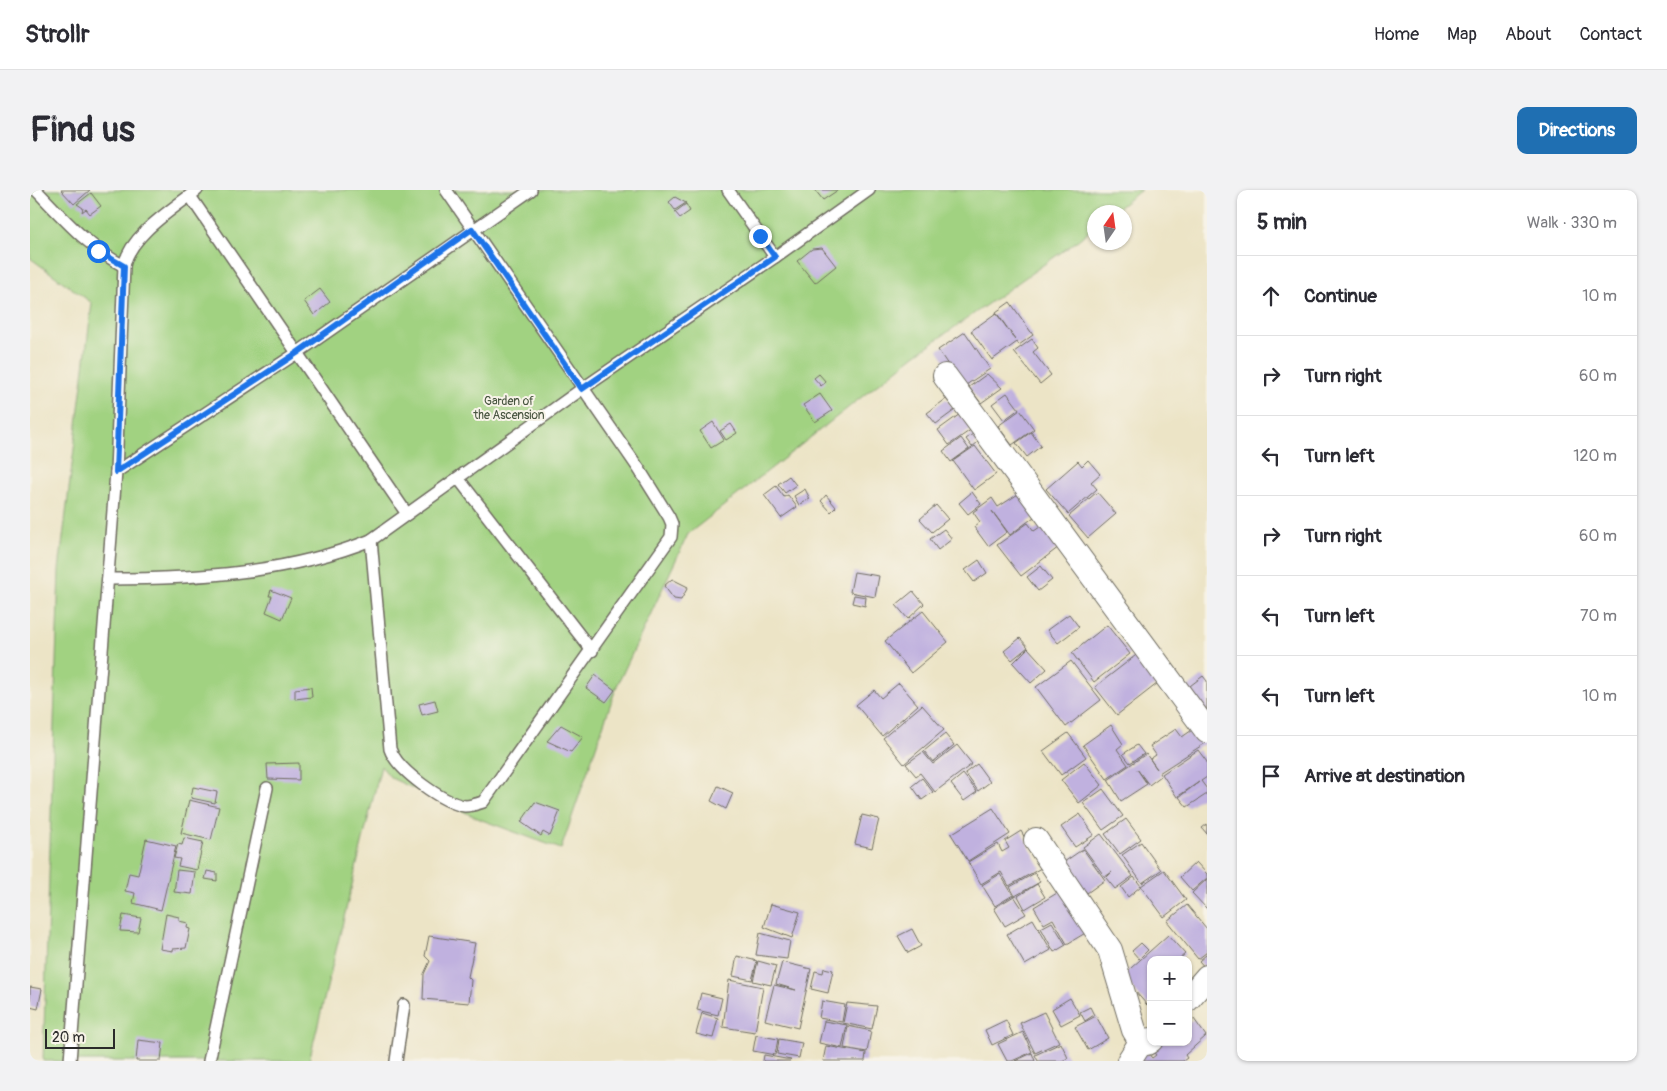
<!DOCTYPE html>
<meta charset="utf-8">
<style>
body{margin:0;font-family:Pangolin,sans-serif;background:#f2f2f3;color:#2b2b33}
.controls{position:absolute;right:15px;bottom:15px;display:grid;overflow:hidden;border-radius:10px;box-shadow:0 1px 4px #0004}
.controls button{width:45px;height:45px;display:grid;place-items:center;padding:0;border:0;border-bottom:1px solid #e1e1e2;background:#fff;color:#2b2b33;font:25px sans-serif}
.compass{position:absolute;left:1057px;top:15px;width:45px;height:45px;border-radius:50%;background:#fff;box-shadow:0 1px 4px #0004;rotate:13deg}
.scale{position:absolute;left:15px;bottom:12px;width:70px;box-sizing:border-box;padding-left:5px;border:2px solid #2b2b2b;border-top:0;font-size:14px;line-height:18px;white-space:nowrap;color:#2b2b2b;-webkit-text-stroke:4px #f7f3e8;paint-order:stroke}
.stop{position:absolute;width:15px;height:15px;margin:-11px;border:4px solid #1a73e8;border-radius:50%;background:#fff}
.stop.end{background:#1a73e8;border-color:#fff;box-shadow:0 1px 5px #0008}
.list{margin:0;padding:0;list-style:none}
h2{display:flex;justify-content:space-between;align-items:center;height:65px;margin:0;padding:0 20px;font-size:21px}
h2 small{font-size:16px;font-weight:400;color:#7c7c81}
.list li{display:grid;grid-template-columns:32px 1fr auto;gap:15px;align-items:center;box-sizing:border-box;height:80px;padding:0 20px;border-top:1px solid #e1e1e2}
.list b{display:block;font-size:19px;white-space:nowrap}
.list em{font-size:16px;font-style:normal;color:#7c7c81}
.icon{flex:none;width:28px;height:28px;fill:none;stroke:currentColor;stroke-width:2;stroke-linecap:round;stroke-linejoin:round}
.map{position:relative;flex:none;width:1177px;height:871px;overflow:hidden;border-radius:10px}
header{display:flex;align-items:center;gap:30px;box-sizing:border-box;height:70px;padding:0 25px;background:#fff;border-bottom:1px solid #e1e1e2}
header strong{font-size:24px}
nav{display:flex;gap:28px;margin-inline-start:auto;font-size:18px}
.intro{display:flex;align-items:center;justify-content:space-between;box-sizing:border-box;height:120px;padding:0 30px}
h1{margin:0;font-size:35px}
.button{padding:12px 22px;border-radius:10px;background:#1f6fb2;color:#fff;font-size:18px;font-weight:700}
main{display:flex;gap:30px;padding:0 30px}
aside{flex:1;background:#fff;border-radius:10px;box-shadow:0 1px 4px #0004}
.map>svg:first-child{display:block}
</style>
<header>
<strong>Strollr</strong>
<nav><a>Home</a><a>Map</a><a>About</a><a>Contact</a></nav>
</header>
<div class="intro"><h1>Find us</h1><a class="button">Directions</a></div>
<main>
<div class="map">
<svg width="1177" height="871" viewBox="0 0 1177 871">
<rect width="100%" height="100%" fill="#f7f3e8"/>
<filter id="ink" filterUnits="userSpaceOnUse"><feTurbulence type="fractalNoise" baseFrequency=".02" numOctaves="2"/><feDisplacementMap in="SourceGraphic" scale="10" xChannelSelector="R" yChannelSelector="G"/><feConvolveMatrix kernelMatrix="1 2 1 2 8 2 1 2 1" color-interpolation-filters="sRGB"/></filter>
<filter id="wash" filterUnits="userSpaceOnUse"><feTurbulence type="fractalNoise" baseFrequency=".0096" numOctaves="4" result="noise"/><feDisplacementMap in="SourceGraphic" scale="20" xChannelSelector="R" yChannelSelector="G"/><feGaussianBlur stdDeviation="1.12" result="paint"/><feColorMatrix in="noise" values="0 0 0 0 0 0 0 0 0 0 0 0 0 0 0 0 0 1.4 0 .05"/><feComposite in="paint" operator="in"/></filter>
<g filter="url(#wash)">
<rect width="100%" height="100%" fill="#ece4c6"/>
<!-- green -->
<path fill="#a1d281" stroke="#667e56" d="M0,0H1111L1083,22H1064V37L1043,54L885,165L658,344L586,498L531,659L452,630L361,588L351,576L279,871H13L29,380L62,113L0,68Z"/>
<g id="blocks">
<!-- building -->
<g fill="#c0b1df">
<path d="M31,0H60L44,14Z"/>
<path d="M785,0H808L793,10Z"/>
<path d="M61,3L71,16L60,24L56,19L52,22L53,18L47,14Z"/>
<path d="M645,7L656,13L645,20L639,12Z"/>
<path d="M656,14L660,21L650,28L645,22Z"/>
<path d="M792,58L806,76L785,93L767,71L782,59Z"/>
<path d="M290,99L300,112L284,125L274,111Z"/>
<path d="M980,112L1003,145L989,155L987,152L962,170L941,141L966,123L985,149L966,122Z"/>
<path d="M935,142L960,179L933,197L908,160Z"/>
<path d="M1002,149L1008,158L1003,162L1021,185L1010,194L984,162Z"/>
<path d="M789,184L796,192L791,196L784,188Z"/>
<path d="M957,184L972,198L951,213L939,197Z"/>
<path d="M977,203L989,219L974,230L962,214Z"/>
<path d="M790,204L802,221L785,232L773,215Z"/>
<path d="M916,209L925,220L906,234L897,223Z"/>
<path d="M990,220L1004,239L982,255L968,236Z"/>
<path d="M930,224L942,239L919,255L908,240Z"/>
<path d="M683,232L694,250L681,258L670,241Z"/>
<path d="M701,234L707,243L696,250L690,241Z"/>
<path d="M947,241L953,248L942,257L936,249Z"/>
<path d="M1001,242L1011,256L997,267L986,253Z"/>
<path d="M931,248L939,259L921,272L913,261Z"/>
<path d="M945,256L966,284L944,300L923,271Z"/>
<path d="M1058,270L1070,284L1061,292L1067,299L1038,324L1016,299L1048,271L1052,276Z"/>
<path d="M759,286L766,295L755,303L748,294Z"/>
<path d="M746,296L754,307L758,305L767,317L751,328L734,305Z"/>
<path d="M775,299L780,309L769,315L764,306Z"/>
<path d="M996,299L1012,321L980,345L962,321L977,342L958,356L944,337L950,332L943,322L962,308L968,317Z"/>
<path d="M942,302L951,314L938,324L929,313Z"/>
<path d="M1067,302L1086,324L1058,348L1039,326Z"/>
<path d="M796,305L806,317L801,322L791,311Z"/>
<path d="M906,315L918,329L902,342L890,329Z"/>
<path d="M998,333L1004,341L1013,335L1029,357L991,386L967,355Z"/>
<path d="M914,339L922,349L908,360L900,349Z"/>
<path d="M949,370L957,383L944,392L935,380Z"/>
<path d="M1011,376L1022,390L1008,401L997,387Z"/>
<path d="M824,382L849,386L845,407L820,402Z"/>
<path d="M642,389L658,397L651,410L644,409L634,396Z"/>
<path d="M241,400L261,408L252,429L236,422L242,406H239Z"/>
<path d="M883,401L894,414L878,429L866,415Z"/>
<path d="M824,405L836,407L835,416L822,413Z"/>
<path d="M893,421L918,452L881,483L855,451Z"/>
<path d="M1039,424L1049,437L1028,453L1017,440Z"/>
<path d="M1077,435L1100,464L1064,492L1042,463Z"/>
<path d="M990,448L998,457L982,470L974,461Z"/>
<path d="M998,458L1017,479L1001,493L983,473Z"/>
<path d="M1110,462L1132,490L1087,525L1065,497Z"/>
<path d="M1041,471L1071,510L1036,537L1006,497Z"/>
<path d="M565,485L585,500L576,512L556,498Z"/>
<path d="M1173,486L1177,491V525L1156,499Z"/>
<path d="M869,493L888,515L852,546L826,515L844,500L851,508Z"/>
<path d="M281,497L282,507L265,509V499Z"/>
<path d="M405,510L408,521L392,525L389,514Z"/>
<path d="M892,515L914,540L874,574L853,548Z"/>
<path d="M531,535L553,547L541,562L517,551Z"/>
<path d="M1081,535L1093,554L1087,559L1098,575L1077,589L1053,555Z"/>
<path d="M1168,536L1177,552L1129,583L1131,586L1119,595L1107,579L1117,594L1091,611L1078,590L1116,564L1127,579L1120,569L1126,565L1120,556L1146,539L1152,547Z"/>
<path d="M1038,543L1056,567L1031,585L1013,561Z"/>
<path d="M915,544L924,555L903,572L894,561Z"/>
<path d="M927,555L942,574L905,602L890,583L886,586L876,574L893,562L903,574Z"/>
<path d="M1107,555L1114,564L1100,573L1093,564Z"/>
<path d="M1168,560L1177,572V587L1171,591L1177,599V604L1157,617L1149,607L1169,592L1147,607L1132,584Z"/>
<path d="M1054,572L1072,595L1049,613L1031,590Z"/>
<path d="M269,573V590L238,589L237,574Z"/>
<path d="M947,574L960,592L948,601L935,583Z"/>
<path d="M933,584L947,602L934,611L921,594Z"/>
<path d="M892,588L903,602L892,610L882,596Z"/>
<path d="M688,596L703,603L696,619L681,611Z"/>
<path d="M163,597L187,602L185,613L161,608Z"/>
<path d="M1073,599L1093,626L1073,640L1053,613Z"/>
<path d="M159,610L189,617L181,650L151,643Z"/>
<path d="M505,612L530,621L520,646L513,642L511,646L491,632Z"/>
<path d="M963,618L980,644L938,671L921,644Z"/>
<path d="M1050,624L1064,645L1045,657L1031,637Z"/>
<path d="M832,625L849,629L842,658L825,654Z"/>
<path d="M1096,629L1111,649L1090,664L1075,644Z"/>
<path d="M1177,634V644L1172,638Z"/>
<path d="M991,641L1011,678L979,696L971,682L951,694L938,672L968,654L972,662L979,658L975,651Z"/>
<path d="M1071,644L1103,686L1085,699L1076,688L1082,682L1075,687L1053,657Z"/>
<path d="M154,648L173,652L167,680L148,676L150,669L144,668L148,654L152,655Z"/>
<path d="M116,649L146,656L131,720L103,713L105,703L95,701L99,683L108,685Z"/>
<path d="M1111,652L1131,680L1112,693L1092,665Z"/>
<path d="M1053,659L1075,690L1057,703L1034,672Z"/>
<path d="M1166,672L1177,684V688L1162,701L1150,687Z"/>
<path d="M147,680L165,682L162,704L144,702Z"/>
<path d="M1134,680L1156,710L1134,727L1111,696Z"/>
<path d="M177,681L187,683V691L175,689Z"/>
<path d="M1005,683L1010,692L985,706L980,697Z"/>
<path d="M970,684L983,705L965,716L952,695Z"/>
<path d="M1104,687L1111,696L1098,707L1091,697Z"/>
<path d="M1177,689V719L1162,703Z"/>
<path d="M1007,694L1015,707L995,719L988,706Z"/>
<path d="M1032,700L1057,742L1037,754L1023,729L1014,734L1004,717Z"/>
<path d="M984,706L996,724L975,736L964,718Z"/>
<path d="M741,714L770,722L762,748L734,737Z"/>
<path d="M1157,715L1177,739V762L1168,769L1137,731Z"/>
<path d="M136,724L149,727V731L158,733L157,738L160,739L156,758L143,759V761L130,759Z"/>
<path d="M93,725L111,728L108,742L90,741Z"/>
<path d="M1003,729L1021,760L995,775L977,744Z"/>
<path d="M1022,732L1036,755L1024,762L1011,738Z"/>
<path d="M882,739L891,756L878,763L868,746Z"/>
<path d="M730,743L760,751L757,769L726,765Z"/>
<path d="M1138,745L1155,764L1148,770H1121V812L1117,815L1092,786Z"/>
<path d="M399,746L445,753L438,787L441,790L439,813L393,809L394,784L400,771L395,766Z"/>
<path d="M1111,753L1118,760L1109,769L1102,761Z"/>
<path d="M1177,764V780L1169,771Z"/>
<path d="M707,766L727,771L722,790L703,786Z"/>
<path d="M728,771L746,776L741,795L723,791Z"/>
<path d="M752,772L781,779L768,838L735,830L744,795L766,800L746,794Z"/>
<path d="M794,778L803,780L798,803L781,799L785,781L793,783Z"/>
<path d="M699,790L733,797L725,842L693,837Z"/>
<path d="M0,797L12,799L8,819L0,817Z"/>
<path d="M671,803L692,808L688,825L667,820Z"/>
<path d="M1040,808L1050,825L1031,835L1022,819Z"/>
<path d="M792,811L815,815L812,832L789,828Z"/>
<path d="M817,813L847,816L842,839L813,833Z"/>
<path d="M1060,817L1064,825L1055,831L1050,822Z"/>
<path d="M1014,822L1029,852L1005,863L990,833Z"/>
<path d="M672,823L688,828L683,848L666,844Z"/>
<path d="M1066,826L1078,848L1058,860L1045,837Z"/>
<path d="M1164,829L1176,846L1155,865L1157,868L1153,871H1106L1117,862L1122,868L1126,865L1122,860L1133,852H1158V833Z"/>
<path d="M976,830L983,845L962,855L955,840Z"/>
<path d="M794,831L817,835L812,858L789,853Z"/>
<path d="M818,836L841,841L837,862L814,858Z"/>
<path d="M993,842L1002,862L982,871H977L968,854Z"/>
<path d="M726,845L748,849L745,865L723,861Z"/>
<path d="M749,849L772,853L769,868L747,864Z"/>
<path d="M108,850L133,853L131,871H106Z"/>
<path d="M1031,853L1038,868L1032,871H1008L1005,865Z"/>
<path d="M796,856L836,863L835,871H793Z"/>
<path d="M1002,863L1005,871H985Z"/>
<path d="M734,865L761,870L760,871H733Z"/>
</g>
</g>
</g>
<g filter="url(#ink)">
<use href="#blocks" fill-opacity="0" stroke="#6f6c61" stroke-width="1"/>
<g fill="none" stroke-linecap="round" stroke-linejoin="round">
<defs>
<g id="service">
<path d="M6,0C33,28 59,58 94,76"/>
<path d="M160,6L377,324"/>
<path d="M745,67L839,0"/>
<path d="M86,282L267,163L501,0"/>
<path d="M428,288L562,461"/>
<path d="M341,350L360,559C367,580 413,613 435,616C441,616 447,614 453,612L641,347L642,334L639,327L609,279L416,0"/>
<path d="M78,389C167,389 259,383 341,350L552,199L745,67L698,0"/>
<path d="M40,871L86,282L94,76C100,45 143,19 167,0"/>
<path d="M179,871L237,598"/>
<path d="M366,871L374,815"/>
</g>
<g id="minor">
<path d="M915,186L1177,541"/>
<path d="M1006,650L1080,760L1104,840L1111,852L1117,853L1121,850"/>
<path d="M1158,809L1177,787"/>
<path d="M1099,871L1111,852"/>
</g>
</defs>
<!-- service casing -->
<use href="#service" stroke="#6f6c61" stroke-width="14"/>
<!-- minor casing -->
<use href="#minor" stroke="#6f6c61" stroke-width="26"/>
<!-- service -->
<use href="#service" stroke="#fff" stroke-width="11"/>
<!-- minor -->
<use href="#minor" stroke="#fff" stroke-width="24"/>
</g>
</g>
<g fill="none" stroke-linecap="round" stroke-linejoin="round" filter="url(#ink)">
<!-- route -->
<path stroke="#1a73e8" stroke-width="6" d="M68,61L94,76L86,282L267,163L442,39L552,199L745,67L730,46"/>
</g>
<g text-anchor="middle" stroke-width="4" stroke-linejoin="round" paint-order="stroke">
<!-- park labels -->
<g font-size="12" fill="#485540" stroke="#f7f3e8">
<text x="479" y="215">Garden of<tspan x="479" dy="14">the Ascension</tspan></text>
</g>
</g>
</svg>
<div class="controls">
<button>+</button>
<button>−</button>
</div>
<svg class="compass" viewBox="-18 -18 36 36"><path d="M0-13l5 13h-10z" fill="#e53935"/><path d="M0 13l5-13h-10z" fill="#7c7c81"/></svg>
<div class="scale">20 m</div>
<div class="stop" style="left:68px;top:61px"></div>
<div class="stop end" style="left:730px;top:46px"></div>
</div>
<aside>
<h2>5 min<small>Walk · 330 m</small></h2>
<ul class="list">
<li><svg class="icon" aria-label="ahead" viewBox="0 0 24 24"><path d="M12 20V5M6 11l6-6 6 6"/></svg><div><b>Continue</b></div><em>10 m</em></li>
<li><svg class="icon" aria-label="right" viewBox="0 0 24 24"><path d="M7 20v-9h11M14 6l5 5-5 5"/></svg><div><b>Turn right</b></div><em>60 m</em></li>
<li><svg class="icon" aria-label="left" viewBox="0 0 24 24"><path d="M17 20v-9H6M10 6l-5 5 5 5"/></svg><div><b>Turn left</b></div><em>120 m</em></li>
<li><svg class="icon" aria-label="right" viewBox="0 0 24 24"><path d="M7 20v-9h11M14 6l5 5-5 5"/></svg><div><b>Turn right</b></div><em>60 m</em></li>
<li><svg class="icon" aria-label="left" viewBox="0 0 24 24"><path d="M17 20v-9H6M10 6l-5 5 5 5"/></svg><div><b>Turn left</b></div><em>70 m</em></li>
<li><svg class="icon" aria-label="left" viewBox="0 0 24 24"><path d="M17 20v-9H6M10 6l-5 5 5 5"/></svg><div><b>Turn left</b></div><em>10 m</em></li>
<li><svg class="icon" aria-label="arrive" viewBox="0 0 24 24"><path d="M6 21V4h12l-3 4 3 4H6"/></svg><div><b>Arrive at destination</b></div></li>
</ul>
</aside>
</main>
